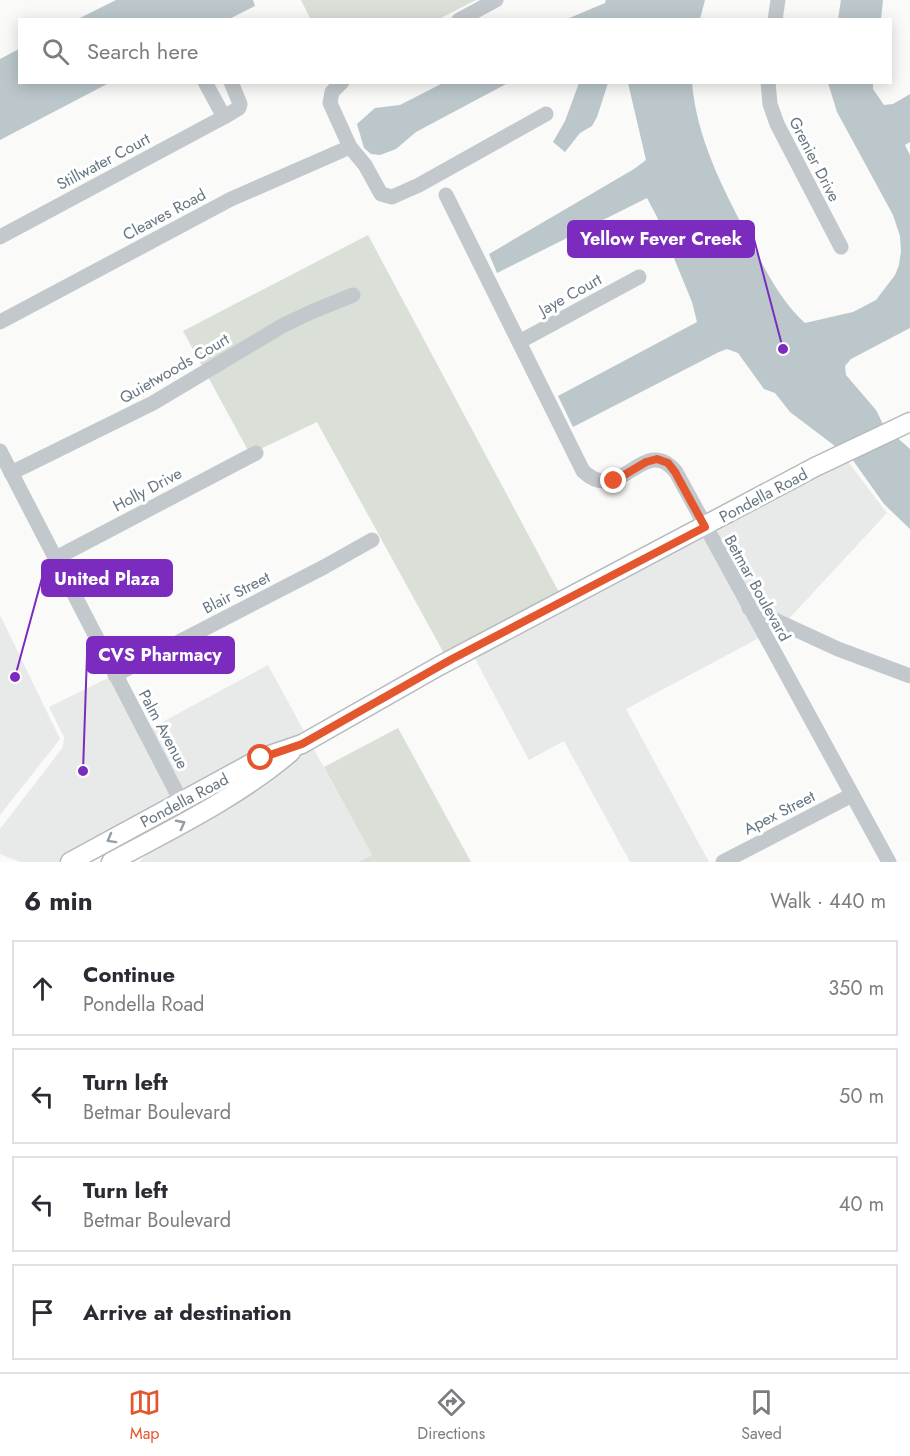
<!DOCTYPE html>
<meta charset="utf-8">
<style>
body{margin:0;font-family:Jost,sans-serif;background:#f2f2f3;color:#2b2b33}
.stop{position:absolute;width:18px;height:18px;margin:-14px;border:4px solid #e4572e;border-radius:50%;background:#fff}
.stop.end{background:#e4572e;border-color:#fff;box-shadow:0 2px 6px #0008}
.list{margin:0;padding:0;list-style:none}
h2{display:flex;justify-content:space-between;align-items:center;height:78px;margin:0;padding:0 24px;font-size:26px}
h2 small{font-size:20px;font-weight:400;color:#7c7c81}
.list li{display:grid;grid-template-columns:39px 1fr auto;gap:18px;align-items:center;box-sizing:border-box;height:96px;margin:0 12px 12px;padding:0 12px;border:2px solid #e1e1e2;border-radius:0px}
.list b{display:block;font-size:22px;white-space:nowrap}
.list p{margin:0;font-size:20px;white-space:nowrap;color:#7c7c81}
.list em{font-size:20px;font-style:normal;color:#7c7c81}
.icon{flex:none;width:33px;height:33px;fill:none;stroke:currentColor;stroke-width:2;stroke-linecap:round;stroke-linejoin:round}
.map{position:relative;flex:none;width:910px;height:862px;overflow:hidden}
.search{position:absolute;background:#fff;box-shadow:0 3px 15px #0003;left:18px;right:18px;top:18px;height:66px;display:flex;align-items:center;gap:15px;box-sizing:border-box;padding:0 21px;border-radius:0px;color:#7c7c81;font-size:22px}
.sheet{height:510px;background:#fff}
nav{display:flex;justify-content:space-around;align-items:center;box-sizing:border-box;height:84px;border-top:2px solid #e1e1e2;background:#fff;font-size:16px;color:#7c7c81}
nav a{display:grid;justify-items:center;gap:3px}
nav .on{color:#e4572e}
.map>svg:first-child{display:block}
</style>
<div class="map">
<svg width="910" height="862" viewBox="0 0 910 862">
<rect width="100%" height="100%" fill="#fafaf8"/>
<!-- built -->
<g fill="#e8e9e9">
<path d="M846,459L887,513L783,625L626,709L709,862H630L564,741L529,760L473,655Z"/>
<path d="M0,615L60,739L0,815Z"/>
<path d="M268,665L306,735L178,795L58,862H20L0,854V829L63,747L64,737L49,707L116,674L146,731Z"/>
<path d="M311,744L372,855L359,862H139L160,842Z"/>
</g>
<!-- green -->
<g fill="#dadfd7">
<path d="M301,0H476L439,19L311,20Z"/>
<path d="M368,235L561,596L446,657L317,422L250,454L183,331Z"/>
<path d="M398,728L471,862H359L372,855L324,767Z"/>
</g>
<!-- water -->
<g fill="#bbc7cb">
<path d="M116,0H253L255,6L229,19H78Z"/>
<path d="M606,0H705L700,19H567L605,3Z"/>
<path d="M841,0H883L881,19H838Z"/>
<path d="M19,49L20,82L109,83L0,140V59Z"/>
<path d="M443,83H508L416,132L396,149L380,155L371,154L364,148L357,124L375,108L400,105Z"/>
<path d="M579,83H608L597,117L592,126L580,133L565,152L553,142L565,121Z"/>
<path d="M628,83H692C697,139 723,189 749,238C765,269 779,299 805,323L853,312L876,300L895,275L899,265L901,251L900,236L893,215L837,112L828,83H873V89L884,105L893,104L910,94V142L905,145L910,155V328L851,359L845,366L846,375L876,410L884,426L910,449V529L884,504L852,459L790,412L775,393L764,389L738,353L727,349L719,352L573,427L558,396L697,322L692,302L657,217L647,198L497,273L489,254L634,169L646,160Z"/>
</g>
<g fill="none" stroke-linecap="round" stroke-linejoin="round">
<defs>
<g id="major">
<path d="M70,862L261,758L302,744L439,666L815,467L910,422"/>
<path d="M111,862C172,829 237,798 291,752"/>
</g>
</defs>
<!-- major casing -->
<use href="#major" stroke="#b5babe" stroke-width="21"/>
<!-- minor -->
<g stroke="#c3c8cc" stroke-width="15">
<path d="M459,20L496,0"/>
<path d="M775,20L778,0"/>
<path d="M205,82L224,117L239,108L240,104L231,82"/>
<path d="M342,82L332,92L330,103L350,147L365,165L381,194L392,197L419,185L546,114"/>
<path d="M768,82L770,104L777,124L841,247"/>
<path d="M446,195L583,471C621,507 644,432 676,472L889,862"/>
<path d="M0,237L224,117"/>
<path d="M0,322L231,199L350,147"/>
<path d="M519,342L639,277"/>
<path d="M0,451L181,801"/>
<path d="M11,473L153,403L282,326L311,312L353,295"/>
<path d="M56,558L256,453"/>
<path d="M749,608L838,649L910,676"/>
<path d="M115,675L324,567L372,540"/>
<path d="M723,862L852,795"/>
</g>
<!-- major -->
<use href="#major" stroke="#fff" stroke-width="18"/>
</g>
<!-- one-way arrows -->
<defs><path id="oneway-chevron" d="M-2-3.5L2.5 0L-2 3.5" fill="none" stroke-width="1.6" stroke-linecap="round" stroke-linejoin="round" transform="scale(1.5)"/></defs>
<g stroke="#939fa8">
<use href="#oneway-chevron" transform="translate(181 824) rotate(-28)"/>
<use href="#oneway-chevron" transform="translate(111 839) rotate(151)"/>
</g>
<g fill="none" stroke-linecap="round" stroke-linejoin="round">
<!-- route -->
<path stroke="#e4572e" stroke-width="8" d="M261,758L302,744L452,659L705,527L675,472L668,463L657,459L646,462L614,481"/>
</g>
<g text-anchor="middle" stroke-width="6" stroke-linejoin="round" paint-order="stroke">
<!-- street labels -->
<g font-size="16" fill="#657683" stroke="#fff">
<text transform="translate(815 159) rotate(63)" y="6">Grenier Drive</text>
<text transform="translate(103 161) rotate(-28)" y="6">Stillwater Court</text>
<text transform="translate(164 214) rotate(-28)" y="6">Cleaves Road</text>
<text transform="translate(570 294) rotate(-29)" y="6">Jaye Court</text>
<text transform="translate(174 368) rotate(-30)" y="6">Quietwoods Court</text>
<text transform="translate(147 489) rotate(-28)" y="6">Holly Drive</text>
<text transform="translate(763 495) rotate(-28)" y="6">Pondella Road</text>
<text transform="translate(758 588) rotate(61)" y="6">Betmar Boulevard</text>
<text transform="translate(236 592) rotate(-27)" y="6">Blair Street</text>
<text transform="translate(164 729) rotate(62)" y="6">Palm Avenue</text>
<text transform="translate(184 800) rotate(-28)" y="6">Pondella Road</text>
<text transform="translate(779 812) rotate(-27)" y="6">Apex Street</text>
</g>
</g>
<!-- callouts -->
<path fill="none" stroke="#7b2cbf" stroke-width="2" d="M783 349L754 239M15 677L42 578M83 771L87 655"/>
<g fill="#7b2cbf" stroke="#fff" stroke-width="2">
<circle cx="783" cy="349" r="6"/>
<circle cx="15" cy="677" r="6"/>
<circle cx="83" cy="771" r="6"/>
</g>
<g fill="#7b2cbf" stroke="#7b2cbf" stroke-width="2">
<rect x="568" y="221" width="186" height="36" rx="6"/>
<rect x="42" y="560" width="130" height="36" rx="6"/>
<rect x="87" y="637" width="147" height="36" rx="6"/>
</g>
<g font-size="18" text-anchor="middle" font-weight="bold" fill="#fff">
<text x="661" y="245">Yellow Fever Creek</text>
<text x="107" y="585">United Plaza</text>
<text x="160" y="661">CVS Pharmacy</text>
</g>
</svg>
<div class="stop" style="left:261px;top:758px"></div>
<div class="stop end" style="left:614px;top:481px"></div>
<div class="search"><svg class="icon" aria-label="search" viewBox="0 0 24 24"><circle cx="10" cy="10" r="6"/><path d="M15 15l6 6"/></svg>Search here</div>
</div>
<section class="sheet">
<h2>6 min<small>Walk · 440 m</small></h2>
<ul class="list">
<li><svg class="icon" aria-label="ahead" viewBox="0 0 24 24"><path d="M12 20V5M6 11l6-6 6 6"/></svg><div><b>Continue</b><p>Pondella Road</p></div><em>350 m</em></li>
<li><svg class="icon" aria-label="left" viewBox="0 0 24 24"><path d="M17 20v-9H6M10 6l-5 5 5 5"/></svg><div><b>Turn left</b><p>Betmar Boulevard</p></div><em>50 m</em></li>
<li><svg class="icon" aria-label="left" viewBox="0 0 24 24"><path d="M17 20v-9H6M10 6l-5 5 5 5"/></svg><div><b>Turn left</b><p>Betmar Boulevard</p></div><em>40 m</em></li>
<li><svg class="icon" aria-label="arrive" viewBox="0 0 24 24"><path d="M6 21V4h12l-3 4 3 4H6"/></svg><div><b>Arrive at destination</b></div></li>
</ul>
</section>
<nav>
<a class="on"><svg class="icon" aria-label="map" viewBox="0 0 24 24"><path d="M3 6l6-2 6 2 6-2v14l-6 2-6-2-6 2zM9 4v14M15 6v14"/></svg>Map</a>
<a><svg class="icon" aria-label="directions" viewBox="0 0 24 24"><path d="M12 3l9 9-9 9-9-9zM9 14v-3h6M13 9l2 2-2 2"/></svg>Directions</a>
<a><svg class="icon" aria-label="saved" viewBox="0 0 24 24"><path d="M7 4h10v16l-5-4-5 4z"/></svg>Saved</a>
</nav>
